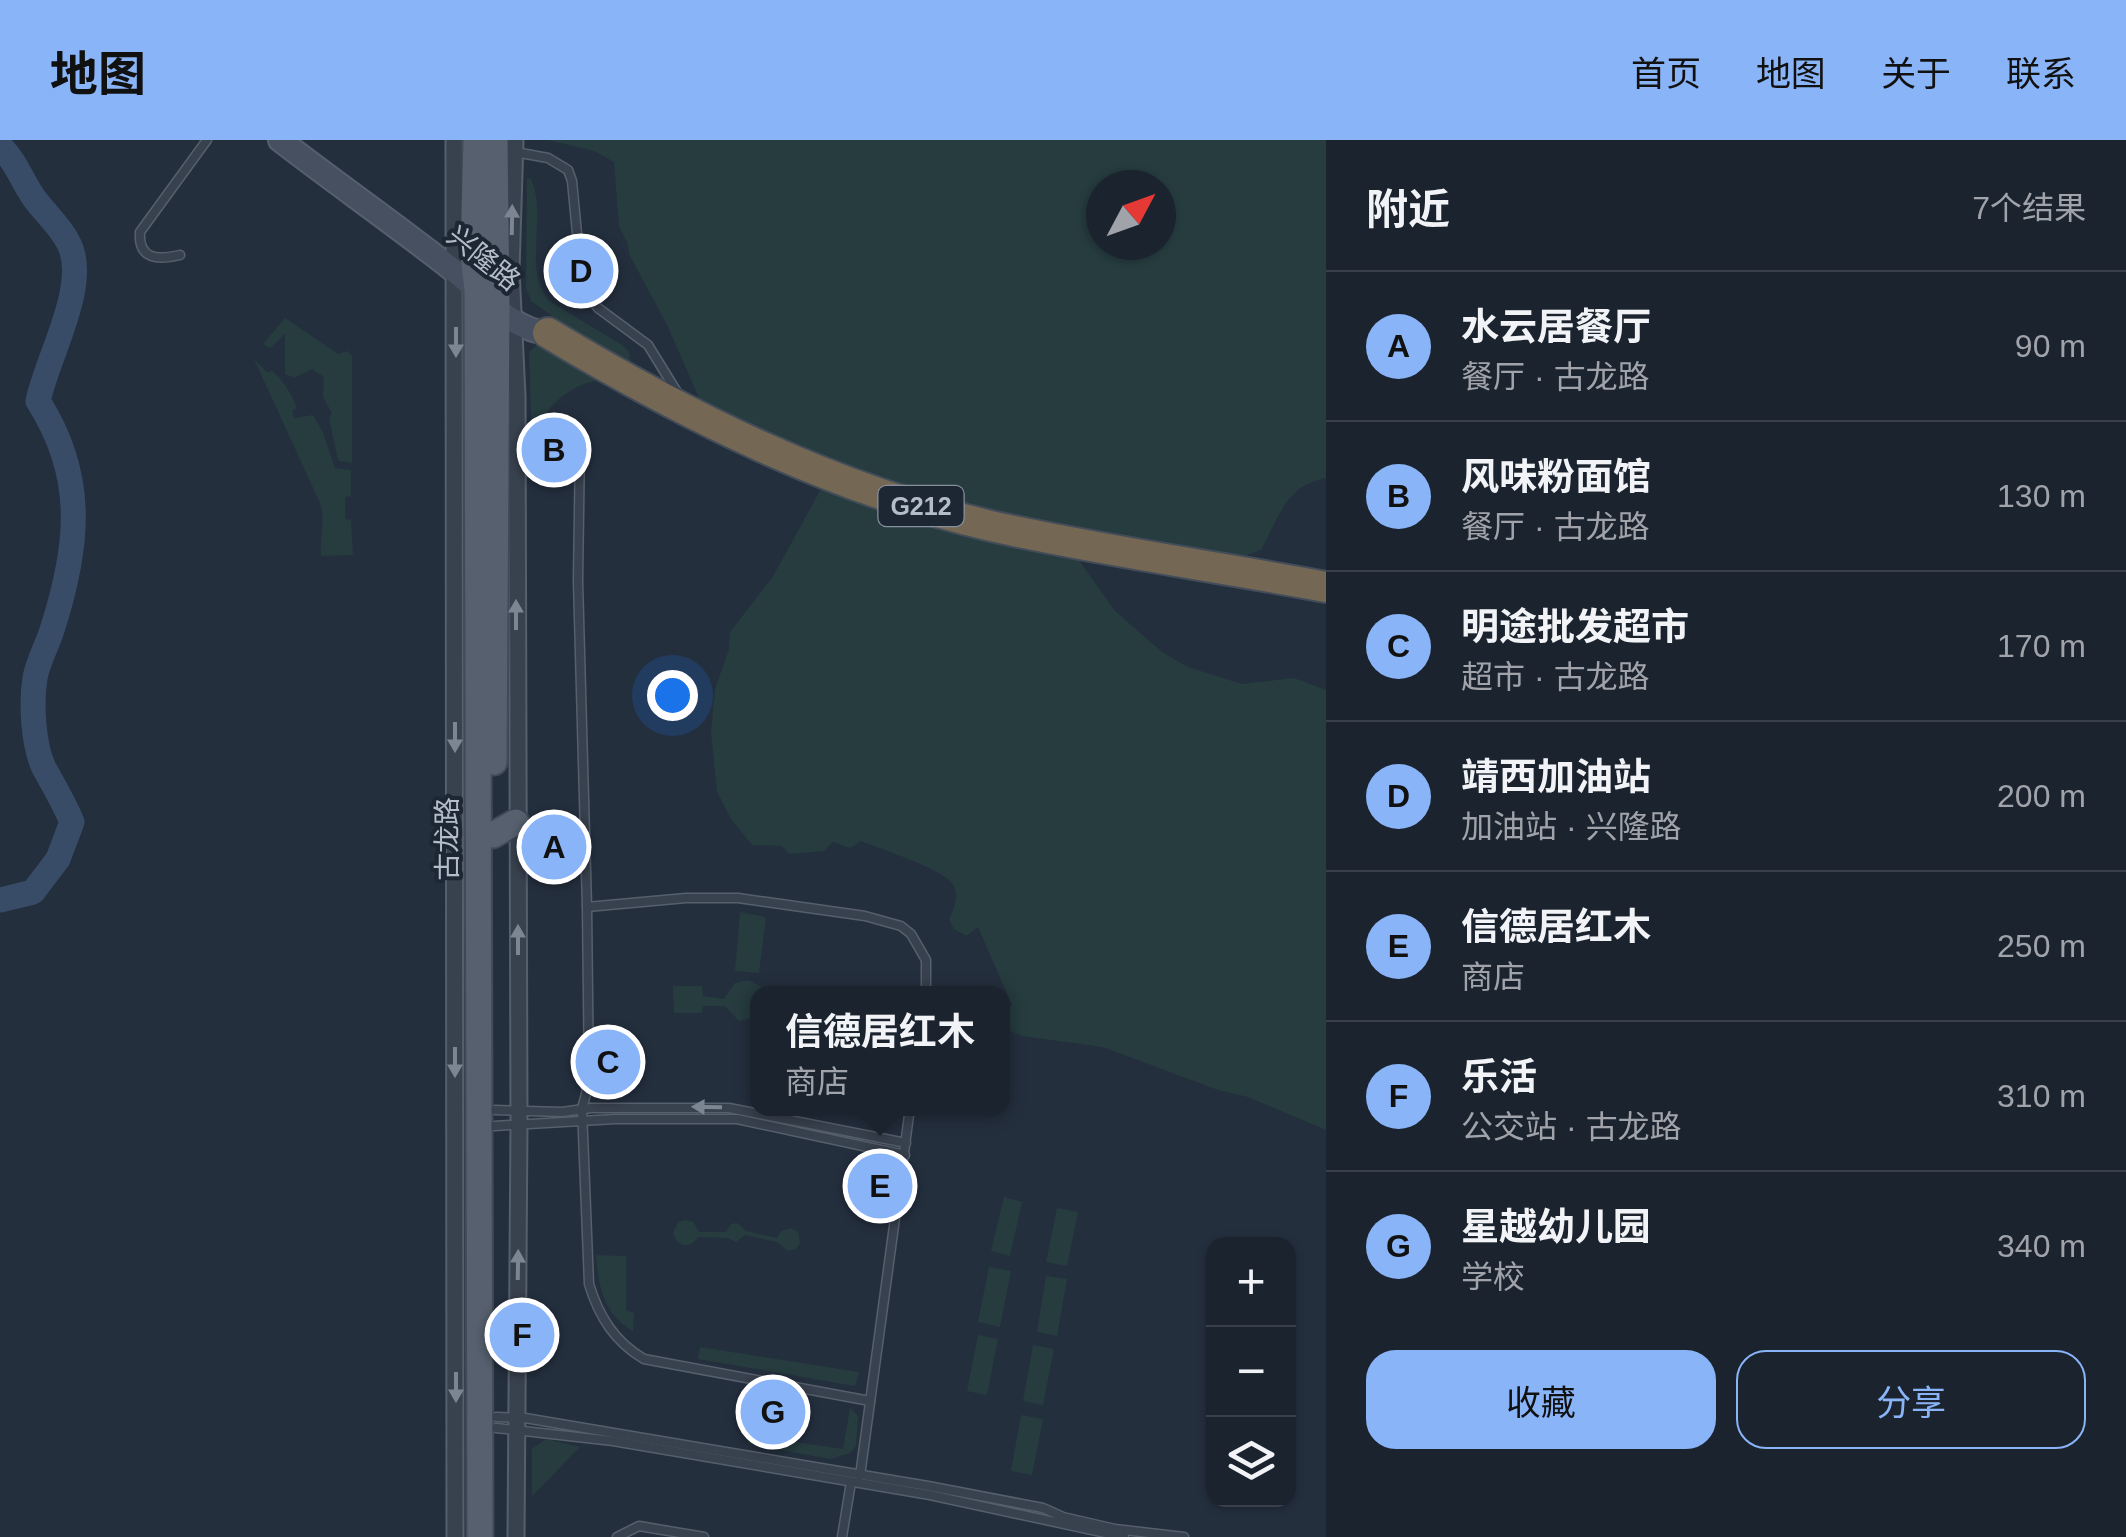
<!DOCTYPE html>
<html lang="zh">
<meta charset="utf-8">
<style>
body{margin:0;font-family:Arial,"Noto Sans SC",sans-serif;background:#242b36;color:#f1f3f6}
.controls{position:absolute;right:30px;bottom:30px;display:grid;overflow:hidden;border-radius:20px;box-shadow:0 2px 8px #0004}
.controls button{width:90px;height:90px;display:grid;place-items:center;padding:0;border:0;border-bottom:2px solid #39404a;background:#1b232e;color:#f1f3f6;font:50px sans-serif}
.compass{position:absolute;left:1086px;top:30px;width:90px;height:90px;border-radius:50%;background:#1b232e;box-shadow:0 2px 8px #0004;rotate:49deg}
.you{position:absolute;left:672px;top:555px;width:35px;height:35px;margin:-25px;border:8px solid #fff;border-radius:50%;background:#1a73e8;box-shadow:0 0 0 15px #1a73e833}
.badge{display:grid;place-items:center;width:65px;height:65px;border-radius:50%;background:#8ab4f8;color:#111;font-size:32px;font-weight:700}
.pin{position:absolute;translate:-50% -50%;border:5px solid #fff;box-shadow:0 2px 10px #0006}
.popup{position:absolute;left:750px;top:846px;width:260px;height:130px;box-sizing:border-box;display:grid;place-content:center;border-radius:20px;background:#1b232e;filter:drop-shadow(0 2px 8px #0005);font-size:32px;white-space:nowrap;color:#a0a4aa}
.popup b{font-size:38px;color:#f1f3f6}
.popup::after{content:'';position:absolute;left:50%;top:100%;margin-left:-20px;border:20px solid transparent;border-top-color:#1b232e}
.list{margin:0;padding:0;list-style:none}
h2{display:flex;justify-content:space-between;align-items:center;height:130px;margin:0;padding:0 40px;font-size:42px}
h2 small{font-size:32px;font-weight:400;color:#a0a4aa}
.list li{display:grid;grid-template-columns:65px 1fr auto;gap:30px;align-items:center;box-sizing:border-box;height:150px;padding:0 40px;border-top:2px solid #39404a}
.list b{display:block;font-size:38px;white-space:nowrap}
.list p{margin:0;font-size:32px;white-space:nowrap;color:#a0a4aa}
.list em{font-size:32px;font-style:normal;color:#a0a4aa}
.actions{display:flex;gap:20px;padding:30px 40px}
.actions a{flex:1;padding:22px 0;border:2px solid #8ab4f8;border-radius:30px;text-align:center;font-size:35px;color:#8ab4f8}
.actions .main{background:#8ab4f8;color:#111}
.icon{flex:none;width:55px;height:55px;fill:none;stroke:currentColor;stroke-width:2;stroke-linecap:round;stroke-linejoin:round}
.map{position:relative;flex:none;width:1326px;height:1397px;overflow:hidden}
header{display:flex;align-items:center;gap:60px;box-sizing:border-box;height:140px;padding:0 50px;background:#8ab4f8;color:#111}
header strong{font-size:48px}
nav{display:flex;gap:55px;margin-inline-start:auto;font-size:35px}
main{display:flex}
aside{flex:1;background:#1b232e}
.map>svg:first-child{display:block}
</style>
<header>
<strong>地图</strong>
<nav><a>首页</a><a>地图</a><a>关于</a><a>联系</a></nav>
</header>
<main>
<div class="map">
<svg width="1326" height="1397" viewBox="0 0 1326 1397">
<rect width="100%" height="100%" fill="#242f3e"/>
<!-- green -->
<g fill="#263c3f" fill-rule="evenodd">
<path d="M548,0H1326V338C1285,346 1280,376 1261,410L1230,421L993,377L839,327L709,269L700,260L667,185L629,114L628,104L619,86L614,22L594,11ZM1101,45H1161V105H1101Z"/>
<path d="M527,38L531,39C548,76 522,129 549,161L622,205L629,212L631,227L602,211L531,161L526,148Z"/>
<path d="M285,178L338,214L348,211L352,216V323L339,321L337,316L329,278L332,273L323,257L324,237L312,229L294,238L285,234V194L270,208L263,204Z"/>
<path d="M537,205L606,241C573,238 539,272 532,302L529,212Z"/>
<path d="M254,219L267,232L272,231C283,240 292,254 297,268L292,270L294,278L313,275L323,293L335,328L351,330V356L345,357V379L351,380L353,415L321,416C319,396 326,381 320,363Z"/>
<path d="M821,349L837,351L1078,419L1115,471L1162,512L1188,527L1242,544L1294,538L1326,550V990L1248,957L1218,950L1103,907L1022,896L1003,888V873L1012,865L978,787L966,796L954,789L949,779C955,767 961,753 950,741C940,729 879,708 861,701L850,708L833,702L824,711L789,714L782,706L752,705L731,679L717,652L711,592L715,549L729,509L730,492L772,438Z"/>
<path d="M740,772L766,777L759,833L735,831Z"/>
<path d="M748,840L760,846L764,853L758,854L757,877L739,881L725,866H703L702,873H674L673,846H702L703,856L724,859L735,843Z"/>
<path d="M1004,1057L1022,1062L1010,1116L991,1111Z"/>
<path d="M1057,1068L1078,1072L1067,1126L1046,1122Z"/>
<path d="M685,1080L693,1082L699,1092H726L731,1084L737,1083L746,1091L777,1098L781,1091L791,1088L798,1092L800,1103L796,1109L788,1111L777,1102L745,1095L736,1102L728,1098L698,1097C690,1109 677,1108 673,1093L678,1082Z"/>
<path d="M596,1115L626,1116V1170L634,1173L633,1191C604,1175 598,1146 596,1115Z"/>
<path d="M989,1127L1011,1131L1000,1187L978,1182Z"/>
<path d="M1046,1136L1067,1139L1057,1196L1037,1192Z"/>
<path d="M978,1195L998,1199L987,1255L967,1251Z"/>
<path d="M1033,1205L1054,1209L1043,1265L1023,1261Z"/>
<path d="M700,1207L859,1232L855,1246L698,1219Z"/>
<path d="M850,1268L858,1276L856,1306L850,1313L830,1319L748,1304L749,1295L843,1309Z"/>
<path d="M1021,1275L1043,1279L1032,1335L1011,1331Z"/>
<path d="M546,1299L580,1307L532,1356V1309Z"/>
</g>
<g fill="none" stroke-linecap="round" stroke-linejoin="round">
<!-- river -->
<path stroke="#394c67" stroke-width="25" d="M0,6C16,21 22,41 34,58C45,73 60,86 68,102C91,143 47,217 38,261C86,336 79,405 53,487C48,504 38,521 35,538C31,563 33,605 44,628C54,646 64,663 72,682L58,719L33,752L0,760"/>
<defs>
<g id="lane">
<path d="M515,12L548,18L568,30L572,41L580,125L589,157L598,168L648,205L677,252"/>
<path d="M180,115C158,120 138,120 140,92L207,0"/>
<path d="M580,304L578,441L587,767L589,942L582,969L589,1144C599,1177 615,1202 644,1219L870,1261"/>
<path d="M587,767L686,758H738L865,776L901,786L911,794L926,820V854"/>
<path d="M495,970L562,972L591,968H729L906,1003"/>
<path d="M494,986L615,979H737L905,1015"/>
<path d="M496,1277L525,1278L928,1346L1043,1368L1063,1377L1115,1389L1184,1397"/>
<path d="M496,1288L613,1301L930,1355L1124,1397"/>
<path d="M860,1336L910,968"/>
<path d="M617,1397L639,1386L704,1397"/>
<path d="M842,1397L851,1342"/>
</g>
<g id="street">
<path d="M454,0L455,1397"/>
<path d="M515,0L511,130L517,256L519,985L516,1397"/>
</g>
<path id="secondary" d="M280,0C337,44 396,85 453,130C481,151 511,191 548,193"/>
<g id="primary">
<path d="M476,0L473,114L477,150L480,1397"/>
<path d="M494,622L497,166L495,0"/>
<path d="M493,695L516,682"/>
</g>
<path id="highway" d="M548,193C686,276 833,349 991,386C1101,411 1215,426 1326,447"/>
</defs>
<!-- lane casing -->
<use href="#lane" stroke="#565f6c" stroke-width="11"/>
<!-- street casing -->
<use href="#street" stroke="#565f6c" stroke-width="19"/>
<!-- secondary casing -->
<use href="#secondary" stroke="#565f6c" stroke-width="26"/>
<!-- primary casing -->
<use href="#primary" stroke="#414a57" stroke-width="29"/>
<!-- highway casing -->
<use href="#highway" stroke="#434c59" stroke-width="34"/>
<!-- lane -->
<use href="#lane" stroke="#38414e" stroke-width="8"/>
<!-- street -->
<use href="#street" stroke="#38414e" stroke-width="15"/>
<!-- secondary -->
<use href="#secondary" stroke="#465061" stroke-width="22"/>
<!-- primary -->
<use href="#primary" stroke="#56606e" stroke-width="25"/>
<!-- highway -->
<use href="#highway" stroke="#746855" stroke-width="30"/>
</g>
<!-- one-way arrows -->
<defs><path id="oneway-solid" d="M-6-.8H1V-3.2L6.5 0L1 3.2V.8H-6Z" transform="scale(2.5)"/></defs>
<g fill="#7c8592">
<use href="#oneway-solid" transform="translate(512 80) rotate(-89)"/>
<use href="#oneway-solid" transform="translate(456 202) rotate(90)"/>
<use href="#oneway-solid" transform="translate(516 475) rotate(-90)"/>
<use href="#oneway-solid" transform="translate(455 597) rotate(90)"/>
<use href="#oneway-solid" transform="translate(518 800) rotate(-90)"/>
<use href="#oneway-solid" transform="translate(455 922) rotate(90)"/>
<use href="#oneway-solid" transform="translate(707 967) rotate(-179)"/>
<use href="#oneway-solid" transform="translate(518 1125) rotate(-89)"/>
<use href="#oneway-solid" transform="translate(456 1247) rotate(90)"/>
</g>
<g text-anchor="middle" stroke-width="8" stroke-linejoin="round" paint-order="stroke">
<!-- shield labels -->
<rect fill="#1d2633" stroke="#878f9c" stroke-width="2.5" x="878.5" y="346" width="85" height="40" rx="8"/>
<g font-size="25" font-weight="bold" fill="#b4bcc9">
<text x="921" y="375">G212</text>
</g>
<!-- street labels -->
<g font-size="28" fill="#b4bcc9" stroke="#1d2633">
<text transform="translate(484 118) rotate(39)" y="10">兴隆路</text>
<text transform="translate(447 699) rotate(-90)" y="10">古龙路</text>
</g>
</g>
</svg>
<div class="controls">
<button>+</button>
<button>−</button>
<button><svg class="icon" aria-label="layers" viewBox="0 0 24 24"><path d="M12 4l9 5-9 5-9-5zM3 14l9 5 9-5"/></svg></button>
</div>
<svg class="compass" viewBox="-18 -18 36 36"><path d="M0-13l5 13h-10z" fill="#e53935"/><path d="M0 13l5-13h-10z" fill="#a0a4aa"/></svg>
<div class="you"></div>
<div class="pin badge" style="left:554px;top:707px">A</div>
<div class="pin badge" style="left:554px;top:310px">B</div>
<div class="pin badge" style="left:608px;top:922px">C</div>
<div class="pin badge" style="left:581px;top:131px">D</div>
<div class="pin badge" style="left:880px;top:1046px">E</div>
<div class="popup"><b>信德居红木</b>商店</div>
<div class="pin badge" style="left:522px;top:1195px">F</div>
<div class="pin badge" style="left:773px;top:1272px">G</div>
</div>
<aside>
<h2>附近<small>7个结果</small></h2>
<ul class="list">
<li><span class="badge">A</span><div><b>水云居餐厅</b><p>餐厅 · 古龙路</p></div><em>90 m</em></li>
<li><span class="badge">B</span><div><b>风味粉面馆</b><p>餐厅 · 古龙路</p></div><em>130 m</em></li>
<li><span class="badge">C</span><div><b>明途批发超市</b><p>超市 · 古龙路</p></div><em>170 m</em></li>
<li><span class="badge">D</span><div><b>靖西加油站</b><p>加油站 · 兴隆路</p></div><em>200 m</em></li>
<li><span class="badge">E</span><div><b>信德居红木</b><p>商店</p></div><em>250 m</em></li>
<li><span class="badge">F</span><div><b>乐活</b><p>公交站 · 古龙路</p></div><em>310 m</em></li>
<li><span class="badge">G</span><div><b>星越幼儿园</b><p>学校</p></div><em>340 m</em></li>
</ul>
<div class="actions"><a class="main">收藏</a><a>分享</a></div>
</aside>
</main>
